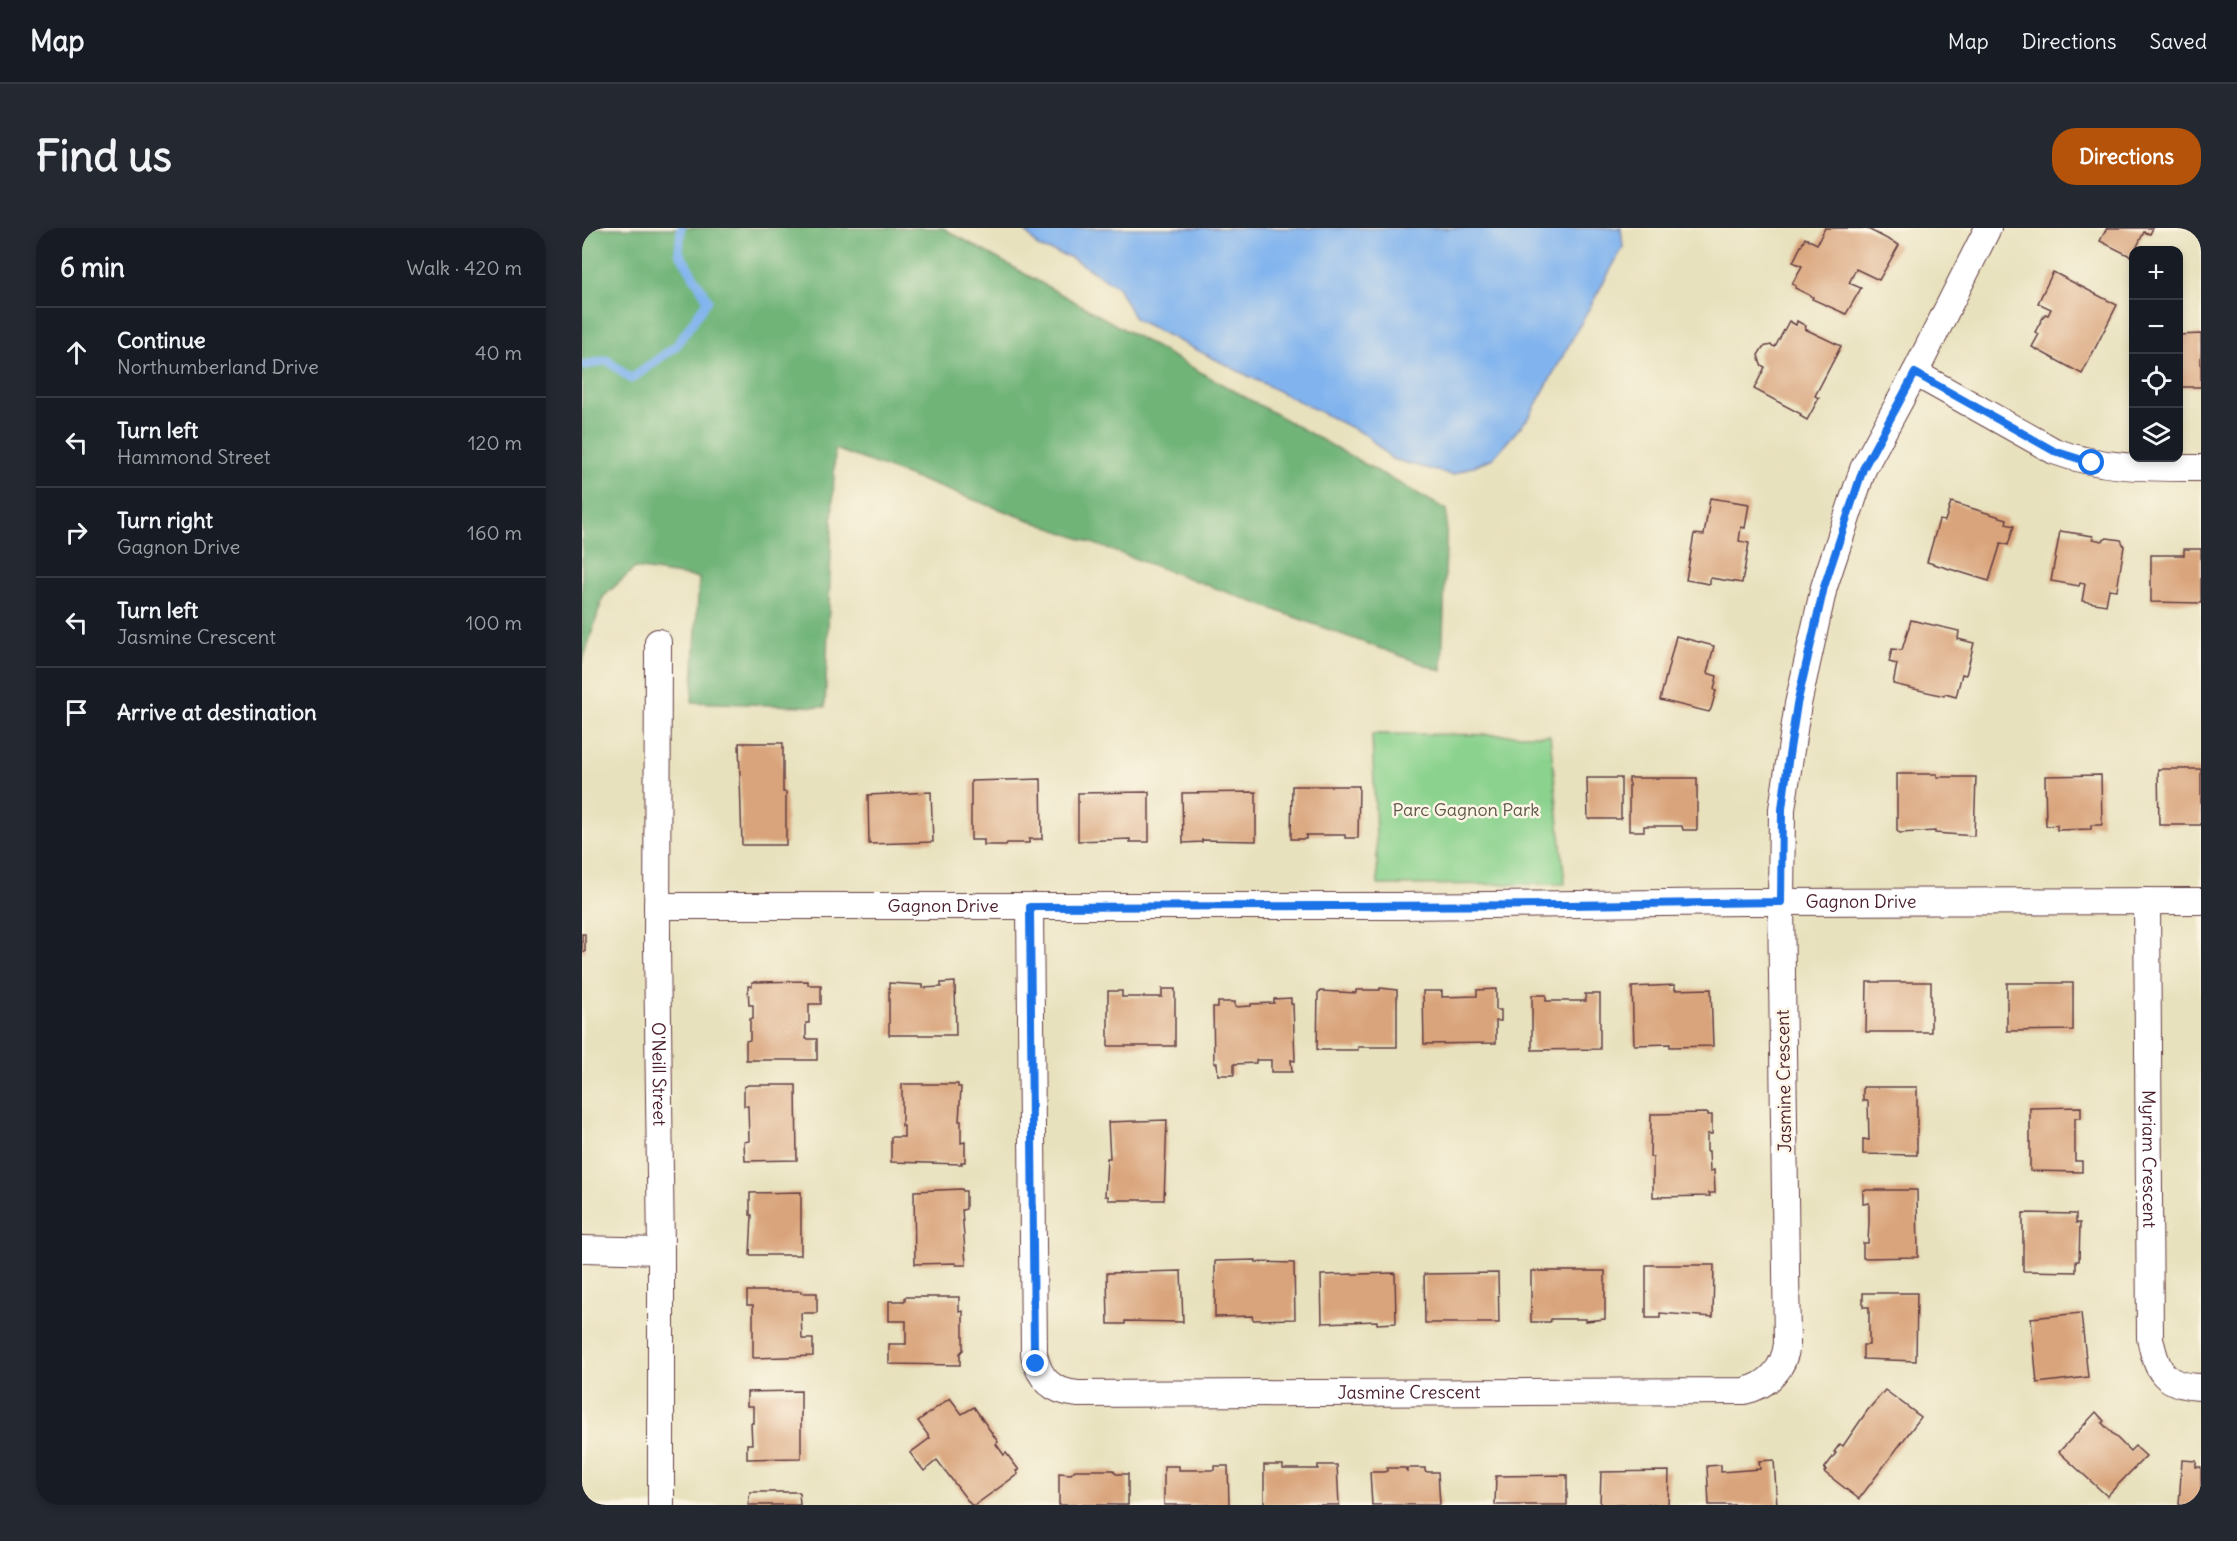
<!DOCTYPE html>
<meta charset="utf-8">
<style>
body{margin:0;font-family:Delius,sans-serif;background:#242831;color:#f1f3f6}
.controls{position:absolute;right:18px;top:18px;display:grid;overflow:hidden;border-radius:12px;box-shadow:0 3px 9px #0003}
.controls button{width:54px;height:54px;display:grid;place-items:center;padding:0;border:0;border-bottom:2px solid #363941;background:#171b24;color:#f1f3f6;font:30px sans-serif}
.stop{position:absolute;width:18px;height:18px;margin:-14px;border:4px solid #1a73e8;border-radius:50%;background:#fff}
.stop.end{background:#1a73e8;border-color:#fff;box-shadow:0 2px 6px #0008}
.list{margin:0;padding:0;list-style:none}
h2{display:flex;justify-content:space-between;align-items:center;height:78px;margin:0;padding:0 24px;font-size:26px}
h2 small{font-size:20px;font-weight:400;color:#9ea1a6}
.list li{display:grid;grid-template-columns:39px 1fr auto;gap:18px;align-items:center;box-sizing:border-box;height:90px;padding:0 24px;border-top:2px solid #363941}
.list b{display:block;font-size:22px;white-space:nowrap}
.list p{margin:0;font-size:20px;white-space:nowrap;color:#9ea1a6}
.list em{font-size:20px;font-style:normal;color:#9ea1a6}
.icon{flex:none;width:33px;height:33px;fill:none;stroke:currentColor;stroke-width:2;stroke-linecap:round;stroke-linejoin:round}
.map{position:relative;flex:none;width:1619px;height:1277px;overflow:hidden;border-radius:24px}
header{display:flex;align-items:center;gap:36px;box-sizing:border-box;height:84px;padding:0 30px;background:#171b24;border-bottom:2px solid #363941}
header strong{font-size:28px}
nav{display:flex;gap:33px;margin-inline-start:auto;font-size:21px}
.intro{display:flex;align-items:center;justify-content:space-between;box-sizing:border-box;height:144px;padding:0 36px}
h1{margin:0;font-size:42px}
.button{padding:15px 27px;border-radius:24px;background:#b45309;color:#fff;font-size:21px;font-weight:700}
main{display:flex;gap:36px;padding:0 36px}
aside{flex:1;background:#171b24;border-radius:24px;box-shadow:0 3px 9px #0003}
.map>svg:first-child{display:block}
</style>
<header>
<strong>Map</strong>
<nav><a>Map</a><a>Directions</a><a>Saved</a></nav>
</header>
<div class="intro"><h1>Find us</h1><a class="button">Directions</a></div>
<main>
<aside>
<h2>6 min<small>Walk · 420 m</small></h2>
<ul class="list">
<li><svg class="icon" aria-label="ahead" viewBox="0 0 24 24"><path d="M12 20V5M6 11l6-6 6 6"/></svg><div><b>Continue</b><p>Northumberland Drive</p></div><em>40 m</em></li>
<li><svg class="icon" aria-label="left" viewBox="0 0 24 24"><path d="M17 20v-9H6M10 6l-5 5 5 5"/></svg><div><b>Turn left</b><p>Hammond Street</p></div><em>120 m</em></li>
<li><svg class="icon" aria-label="right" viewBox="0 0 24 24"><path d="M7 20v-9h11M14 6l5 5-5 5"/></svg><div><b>Turn right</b><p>Gagnon Drive</p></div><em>160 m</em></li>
<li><svg class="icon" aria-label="left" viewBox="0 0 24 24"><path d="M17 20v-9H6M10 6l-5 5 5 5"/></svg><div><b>Turn left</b><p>Jasmine Crescent</p></div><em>100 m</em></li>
<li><svg class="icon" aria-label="arrive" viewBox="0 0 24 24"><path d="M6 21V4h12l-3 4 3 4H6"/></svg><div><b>Arrive at destination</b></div></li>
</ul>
</aside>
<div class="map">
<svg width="1619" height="1277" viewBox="0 0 1619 1277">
<rect width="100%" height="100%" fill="#fcf5e5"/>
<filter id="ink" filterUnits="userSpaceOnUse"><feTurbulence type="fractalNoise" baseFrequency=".0167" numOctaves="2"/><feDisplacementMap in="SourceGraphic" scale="12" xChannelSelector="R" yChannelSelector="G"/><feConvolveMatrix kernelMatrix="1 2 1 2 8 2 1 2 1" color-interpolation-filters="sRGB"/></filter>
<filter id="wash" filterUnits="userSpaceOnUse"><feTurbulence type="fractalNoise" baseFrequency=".008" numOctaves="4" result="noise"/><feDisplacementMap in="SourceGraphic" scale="24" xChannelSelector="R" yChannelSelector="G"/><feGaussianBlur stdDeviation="1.35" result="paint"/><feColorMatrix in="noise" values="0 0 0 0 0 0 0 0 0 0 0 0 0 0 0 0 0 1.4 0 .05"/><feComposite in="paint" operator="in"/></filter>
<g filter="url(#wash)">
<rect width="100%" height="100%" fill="#e8e1bd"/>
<!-- green -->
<path fill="#8ad28d" stroke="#6a785c" stroke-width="1.5" d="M790,506L968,507L983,656L796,657Z"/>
<!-- forest -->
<path fill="#6fb478" stroke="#5c6a52" stroke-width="1.5" d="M0,0H361L865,282L860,443L253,221L243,479L110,474L117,350L53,340L21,369L0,436Z"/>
<!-- water -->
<path fill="#81b4ee" stroke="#666a8c" stroke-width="1.5" d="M441,0H1039L1041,19L947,189L911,230L870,247L810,231L784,207L553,91L536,59L488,29L456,19Z"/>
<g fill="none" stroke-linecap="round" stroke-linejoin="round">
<!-- stream -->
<path stroke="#81b4ee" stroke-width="9" d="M0,138L25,132L49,151L94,118L126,72L97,24L99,0"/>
</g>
<g id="blocks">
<!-- building -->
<g fill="#d9a47c">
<path d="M1243,0H1284L1317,17L1297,52L1274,41L1267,55L1279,60L1264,86L1230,71L1231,69L1213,60L1214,58L1210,56L1220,38L1211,34L1223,10L1235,16Z"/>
<path d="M1525,0H1571L1568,6L1562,4L1550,29L1518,13Z"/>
<path d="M1471,44L1535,77L1500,146L1450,119L1457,106L1453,104L1463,86L1466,87L1469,81L1456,75Z"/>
<path d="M1207,93L1214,97L1215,93L1224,98L1223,101L1259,118L1233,168L1237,170L1225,192L1218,188L1219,186L1172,161L1183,139L1179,137L1176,127L1181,119L1189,117L1193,119Z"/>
<path d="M1619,106V159H1596V107Z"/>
<path d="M1128,270L1167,276L1163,300L1159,299L1157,313L1167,315L1160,355L1128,350V356L1104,352L1112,306L1122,307Z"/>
<path d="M1369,274L1425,291L1424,296L1432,298L1426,317L1419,315L1407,353L1345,334L1357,292L1363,293Z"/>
<path d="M1478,303L1511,308V311L1520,313L1525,310L1539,312L1542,318L1535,362L1527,361L1524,377L1500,373L1503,356L1498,355L1497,358L1469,353Z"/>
<path d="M1602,321H1619V375L1569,374V327H1602Z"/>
<path d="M1329,392L1377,403L1376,411L1392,415L1384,447L1380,446L1374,469L1363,466L1362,468L1311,456L1315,436L1307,434L1310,421L1320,422Z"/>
<path d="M1094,408L1132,418L1125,445L1135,448L1132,462L1134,463L1129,481L1127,484L1078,472Z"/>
<path d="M157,515H201V564H204V617H160Z"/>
<path d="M1576,541H1619V597H1577Z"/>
<path d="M1315,546H1355V549H1394L1392,608L1353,605V603L1318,605L1315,603Z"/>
<path d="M1519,547L1520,597H1509V601L1475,602V597L1464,598L1463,548Z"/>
<path d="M1005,550H1039V591H1006Z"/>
<path d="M1047,550H1115V602H1101L1100,598H1062V603H1047Z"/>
<path d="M459,551L460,611H447V615H425L424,617H402V612H389V553Z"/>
<path d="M710,558H777L776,610H763V607H724V611H709Z"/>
<path d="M349,564L351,614L287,616L286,567Z"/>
<path d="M567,564V614H548V611L496,613V565Z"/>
<path d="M674,564V613L620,612V614L601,615L600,565Z"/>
<rect x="0" y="706" width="3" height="18"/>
<path d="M226,753V757H239V776H227V795H224V811H235V832H164V813L168,812V791L171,790V777H167L166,758H170V754Z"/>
<path d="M373,754L374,807H307V755L341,757V760L359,759V755Z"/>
<path d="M1285,754H1349V804H1284Z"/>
<path d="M1425,755H1491V802L1425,803Z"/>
<path d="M1093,757V762L1129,761L1131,818L1088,819V816L1052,817L1050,759Z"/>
<path d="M798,760L815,762V819H776V822H735L736,765L738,763L774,765V762H798Z"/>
<path d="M580,761H593V818H526V763H540V769H580Z"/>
<path d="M914,761V782H919V793H914V815L842,816L841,763H860V769L895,768V762Z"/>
<path d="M1003,766H1018V821L950,822V767H964V773H1004Z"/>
<path d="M709,770V776H711L713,833L709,832L710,844H689V832H674V835L652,836V847H636L635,835H632L631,779H636V774H653V779L669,778V776L692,775V771Z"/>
<path d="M320,856H376V859H379L377,893H379V915L383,914V934H379L380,936L309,934V909H322V898H320Z"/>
<path d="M166,857H214L215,932L163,933L162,914L167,913L166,878H162V859Z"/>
<path d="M1281,859H1335V927L1281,926V911L1287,912L1286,873H1281Z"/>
<path d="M1499,879V890H1493V933H1500V944L1448,943V880Z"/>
<path d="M1126,885V887H1130V906H1125V923H1127L1128,943L1132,942L1133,965H1127L1128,968L1071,969V929H1068L1069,886Z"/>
<path d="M585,892L582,972H526V968H523L525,930H528L526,894Z"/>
<path d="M380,961L381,963H384V981L380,982L384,1037H374V1035L333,1036L332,963Z"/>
<path d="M1281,962H1335L1336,1029L1281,1030V1015H1286L1287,994V975L1281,976Z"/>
<path d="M219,964V1027H168L170,987H168V965Z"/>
<path d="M1441,985L1494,986V995H1498L1497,1033H1494V1044L1441,1043Z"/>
<path d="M674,1032V1034L712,1035L713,1091L671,1092L670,1088L633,1089V1033Z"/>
<path d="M1064,1037H1132L1131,1089L1078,1085V1090H1064Z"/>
<path d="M599,1043L601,1094L543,1093V1096H526L525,1045Z"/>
<path d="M949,1043H1023V1091L1003,1093L1004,1091H969L968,1094H949Z"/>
<path d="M813,1045L814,1095L795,1096V1093L740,1095L739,1047Z"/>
<path d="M916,1045L917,1095H843L842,1046Z"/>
<path d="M165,1063H219V1065H235V1085H219L220,1111H231V1128L171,1130V1077H165Z"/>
<path d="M1281,1065H1335L1334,1133L1281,1131V1117H1287V1079H1281Z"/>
<path d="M323,1069H377V1084L381,1083V1122L378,1125V1137L307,1136V1116H324V1093H307V1073H323Z"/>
<path d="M1499,1085L1506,1149L1455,1155L1449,1090Z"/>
<path d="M1303,1162L1339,1189L1277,1271L1242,1244L1244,1242L1242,1241L1254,1225L1252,1224L1258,1216L1261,1218L1285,1183Z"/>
<path d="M219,1163V1230L165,1231V1216H170L169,1195H171V1178H165V1164Z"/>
<path d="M368,1170L380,1186L392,1179L416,1214L414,1216L422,1227L424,1225L437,1242L434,1243L436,1246L393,1277H389L355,1232L342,1243L328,1225L348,1210L336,1193Z"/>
<path d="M1514,1184L1522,1193L1520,1195L1548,1223L1553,1218L1564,1228L1525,1268L1477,1224Z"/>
<path d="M1192,1232L1195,1277H1127L1125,1238L1139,1237V1244L1178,1241L1177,1233Z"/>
<path d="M1600,1232L1614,1233V1239H1619V1277H1597Z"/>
<path d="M682,1237H701V1241H736V1237H755L757,1277H682Z"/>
<path d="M582,1238H597V1242H632V1238H646L647,1277H582Z"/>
<path d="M805,1240H823L825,1243V1240H843V1243L846,1244H856L858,1277H790L788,1244H802L805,1243Z"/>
<path d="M493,1242H531L534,1246H546V1277H477V1245L489,1246Z"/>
<path d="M1087,1243L1086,1277H1018L1019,1244Z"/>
<path d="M985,1247V1277H913L914,1248Z"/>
<path d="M168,1264H217L218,1277H166Z"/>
</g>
</g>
</g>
<g filter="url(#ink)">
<use href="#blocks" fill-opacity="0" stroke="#623c41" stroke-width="1.5"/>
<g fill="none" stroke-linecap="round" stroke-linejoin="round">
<defs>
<g id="street">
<path d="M1333,145L1472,223C1520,241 1569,240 1619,240"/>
<path id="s1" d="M76,414L75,718L79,1023V1277"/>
<path id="s2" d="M1565,673L1568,1110C1575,1144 1582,1158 1619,1159"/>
<path id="s3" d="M75,678H816L1163,674L1619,673"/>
<path id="s4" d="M448,679L452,1126C457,1151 470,1164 496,1166L1162,1163C1186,1158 1202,1141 1205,1116L1199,674L1200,581L1216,476L1242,359L1281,241L1333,145L1406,0"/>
<path d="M0,1021L79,1023"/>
</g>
</defs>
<!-- street casing -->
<use href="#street" stroke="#623c41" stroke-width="28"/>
<!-- street -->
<use href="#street" stroke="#fff" stroke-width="26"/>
</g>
</g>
<g fill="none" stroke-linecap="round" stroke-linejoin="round" filter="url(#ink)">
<!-- route -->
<path stroke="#1a73e8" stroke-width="8" d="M454,1136L452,1126L448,679L986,677L1199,674L1200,581L1206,534L1215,476L1242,359L1281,241L1333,145L1472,223L1510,235"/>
</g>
<g text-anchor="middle" stroke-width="5" stroke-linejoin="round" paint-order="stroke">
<!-- park labels -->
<g font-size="18" fill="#5d5548" stroke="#fcf5e5">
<text x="884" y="588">Parc Gagnon Park</text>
</g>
<!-- street labels -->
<g font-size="18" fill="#4a1f2b" stroke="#fcf5e5">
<text dy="6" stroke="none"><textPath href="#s3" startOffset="1204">Gagnon Drive</textPath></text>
<text dy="6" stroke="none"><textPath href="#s3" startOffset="286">Gagnon Drive</textPath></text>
<text dy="6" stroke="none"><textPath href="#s1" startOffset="432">O'Neill Street</textPath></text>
<text transform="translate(1202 853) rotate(-91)" y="6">Jasmine Crescent</text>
<text dy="6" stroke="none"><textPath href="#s2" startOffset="258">Myriam Crescent</textPath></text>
<text dy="6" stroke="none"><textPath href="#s4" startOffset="843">Jasmine Crescent</textPath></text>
</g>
</g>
</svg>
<div class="controls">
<button>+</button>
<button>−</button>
<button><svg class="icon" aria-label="locate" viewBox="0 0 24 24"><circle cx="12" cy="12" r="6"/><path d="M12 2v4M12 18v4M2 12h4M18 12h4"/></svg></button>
<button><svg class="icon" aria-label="layers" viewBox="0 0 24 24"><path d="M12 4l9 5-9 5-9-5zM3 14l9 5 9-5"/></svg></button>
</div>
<div class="stop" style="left:1510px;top:235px"></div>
<div class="stop end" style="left:454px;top:1136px"></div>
</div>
</main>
